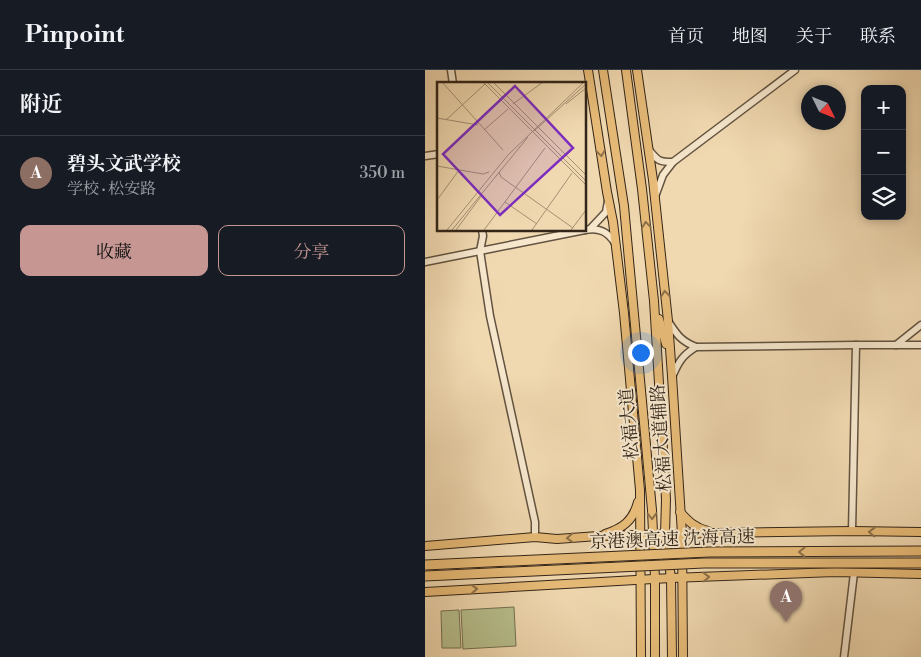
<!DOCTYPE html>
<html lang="zh">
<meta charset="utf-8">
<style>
body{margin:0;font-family:"Libre Bodoni","Noto Serif SC",serif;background:#242831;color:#f1f3f6}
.controls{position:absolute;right:15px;top:15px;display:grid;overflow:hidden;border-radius:10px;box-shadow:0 2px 8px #0003}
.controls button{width:45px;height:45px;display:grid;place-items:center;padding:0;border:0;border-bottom:1px solid #363941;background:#171b24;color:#f1f3f6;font:25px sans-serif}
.compass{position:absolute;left:376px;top:15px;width:45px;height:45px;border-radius:50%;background:#171b24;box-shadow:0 2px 8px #0003;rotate:133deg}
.you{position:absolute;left:215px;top:282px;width:18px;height:18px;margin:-12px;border:4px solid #fff;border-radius:50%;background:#1a73e8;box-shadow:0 0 0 8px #1a73e833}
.badge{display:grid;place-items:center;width:32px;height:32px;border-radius:50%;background:#c59692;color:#fff;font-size:16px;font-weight:700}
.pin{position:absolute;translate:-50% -41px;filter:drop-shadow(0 1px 2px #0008)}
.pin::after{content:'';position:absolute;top:26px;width:18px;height:15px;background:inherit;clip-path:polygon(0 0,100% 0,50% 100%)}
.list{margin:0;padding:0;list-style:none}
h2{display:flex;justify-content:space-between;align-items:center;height:65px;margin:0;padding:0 20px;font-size:21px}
h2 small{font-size:16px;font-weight:400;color:#9ea1a6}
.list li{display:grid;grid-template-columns:32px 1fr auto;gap:15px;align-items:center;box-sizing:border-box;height:75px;padding:0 20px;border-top:1px solid #363941}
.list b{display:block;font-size:19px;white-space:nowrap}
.list p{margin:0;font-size:16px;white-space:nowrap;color:#9ea1a6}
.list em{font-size:16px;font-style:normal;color:#9ea1a6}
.actions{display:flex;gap:10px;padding:15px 20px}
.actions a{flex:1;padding:11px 0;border:1px solid #c59692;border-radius:10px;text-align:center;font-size:18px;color:#c59692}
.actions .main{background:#c59692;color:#111}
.icon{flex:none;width:28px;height:28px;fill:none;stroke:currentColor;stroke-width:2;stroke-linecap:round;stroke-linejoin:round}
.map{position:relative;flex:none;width:496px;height:587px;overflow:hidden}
header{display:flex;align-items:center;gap:30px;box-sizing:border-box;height:70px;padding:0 25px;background:#171b24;border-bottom:1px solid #363941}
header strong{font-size:24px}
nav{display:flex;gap:28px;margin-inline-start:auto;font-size:18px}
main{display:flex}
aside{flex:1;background:#171b24}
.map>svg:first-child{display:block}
</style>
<header>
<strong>Pinpoint</strong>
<nav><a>首页</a><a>地图</a><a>关于</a><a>联系</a></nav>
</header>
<main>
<aside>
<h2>附近<small></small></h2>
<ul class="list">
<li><span class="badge" style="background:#8d6e63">A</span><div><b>碧头文武学校</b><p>学校 · 松安路</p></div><em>350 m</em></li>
</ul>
<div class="actions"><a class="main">收藏</a><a>分享</a></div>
</aside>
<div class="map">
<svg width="496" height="587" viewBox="0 0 496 587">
<rect width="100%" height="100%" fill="#f0d8b0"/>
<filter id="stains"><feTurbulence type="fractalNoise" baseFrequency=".004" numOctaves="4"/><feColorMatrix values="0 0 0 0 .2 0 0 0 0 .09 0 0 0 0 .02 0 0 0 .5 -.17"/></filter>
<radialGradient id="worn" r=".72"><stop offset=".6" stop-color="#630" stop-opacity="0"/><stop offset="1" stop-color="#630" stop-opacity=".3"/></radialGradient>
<!-- green -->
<g fill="#b7bf8d" stroke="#747253">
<path d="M89,537L91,576L38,579L36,540Z"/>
<path d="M34,540L36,578H17L16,541Z"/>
</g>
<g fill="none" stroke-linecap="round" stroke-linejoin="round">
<defs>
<g id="minor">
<path d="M26,0L28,14"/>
<path d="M224,80C233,91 234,92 248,92"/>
<path d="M0,86L14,84"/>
<path d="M231,124L238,105L248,92L370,0"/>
<path d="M165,159L181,142L183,131"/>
<path d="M57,160L58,166L55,181L65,246L110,452V467"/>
<path d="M160,160C174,157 183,162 190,173"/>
<path d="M0,192L160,160"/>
<path d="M243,251C252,265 256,271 271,277C258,285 254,291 248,305"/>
<path d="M471,275L496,255"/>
<path d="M271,277L431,275H496"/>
<path d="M427,461L431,275"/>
<path d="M419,587L429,503"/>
</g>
<g id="major">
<path d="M163,0L182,122L188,152L199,243L215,420L216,587"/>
<path d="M178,0L199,136L227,440L230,509V587"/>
<path d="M201,0L217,119L229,231L241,429L240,465L246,508L247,587"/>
<path d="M212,0L228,110L243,251L247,306L257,464L258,587"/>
<path d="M234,249L241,274"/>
<path d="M255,442C263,451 270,458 283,461"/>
<path d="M180,464C198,458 208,451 213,432"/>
<path d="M0,476L110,467L132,469L173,466L292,463L427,461L496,462"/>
<path d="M0,522L246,508L410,502L496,504"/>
</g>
</defs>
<!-- minor casing -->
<use href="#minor" stroke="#62523f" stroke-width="9"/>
<!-- major casing -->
<use href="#major" stroke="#322519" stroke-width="10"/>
<!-- minor -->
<use href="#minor" stroke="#f5e6cc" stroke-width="6"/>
<!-- major -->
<use href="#major" stroke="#e8bc78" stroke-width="8"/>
<defs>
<g id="highway-bridge">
<path d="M0,495L284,482L496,481"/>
<path d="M0,506L279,493H496"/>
</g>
</defs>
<!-- highway-bridge casing -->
<use href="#highway-bridge" stroke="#322519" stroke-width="11" stroke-linecap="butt"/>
<!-- highway-bridge -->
<use href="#highway-bridge" stroke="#e8bc78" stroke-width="9"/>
</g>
<!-- one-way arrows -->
<defs><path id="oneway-chevron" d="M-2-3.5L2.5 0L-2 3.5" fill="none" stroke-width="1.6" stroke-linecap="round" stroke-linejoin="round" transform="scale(1.25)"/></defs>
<g stroke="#8d7048">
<use href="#oneway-chevron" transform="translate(176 83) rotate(82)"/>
<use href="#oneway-chevron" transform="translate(221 155) rotate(-96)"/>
<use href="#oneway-chevron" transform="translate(240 224) rotate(-96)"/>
<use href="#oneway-chevron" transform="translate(227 446) rotate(88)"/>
<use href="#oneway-chevron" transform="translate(447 462) rotate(-179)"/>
<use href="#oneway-chevron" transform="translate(145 468) rotate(177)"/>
<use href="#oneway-chevron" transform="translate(377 482) rotate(180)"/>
<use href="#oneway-chevron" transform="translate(281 507) rotate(-2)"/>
<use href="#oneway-chevron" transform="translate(49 519) rotate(-3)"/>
</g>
<g text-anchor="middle" stroke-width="4" stroke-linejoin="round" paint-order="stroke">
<!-- street labels -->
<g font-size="18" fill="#322519" stroke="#f5e6cc">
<text transform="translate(204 354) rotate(-95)" y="6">松福大道</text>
<text transform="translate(236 368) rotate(-94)" y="6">松福大道辅路</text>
<text transform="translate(247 469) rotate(-2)" y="6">京港澳高速 沈海高速</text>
</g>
</g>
<!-- overview -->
<g transform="translate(12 12)">
<rect width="149" height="149" fill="#f0d8b0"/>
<path fill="none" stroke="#a49074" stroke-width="1" d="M5,0L66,68M46,0L149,103M50,0L149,99M56,0L149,93M76,22L106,0M129,22L149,6M0,36L41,43M9,38L48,2M47,48L71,27M97,49L149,2M0,84L46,92L52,90M62,90L64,95L136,146M0,118L22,88M68,120L100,142M10,148L71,73L147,0M15,148L91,55M19,148L45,113M47,148L108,66M95,148L135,91M134,148L149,128"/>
<path fill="#7b2cbf" fill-opacity="0.15" stroke="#7b2cbf" stroke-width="2.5" d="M78,4L136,66L63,133L6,72Z"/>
<rect width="149" height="149" fill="none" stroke="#322519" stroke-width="2.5"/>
</g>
<rect width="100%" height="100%" filter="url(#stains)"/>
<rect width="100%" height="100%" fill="url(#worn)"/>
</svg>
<div class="controls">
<button>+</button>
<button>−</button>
<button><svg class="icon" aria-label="layers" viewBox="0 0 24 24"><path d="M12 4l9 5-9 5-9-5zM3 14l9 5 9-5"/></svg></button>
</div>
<svg class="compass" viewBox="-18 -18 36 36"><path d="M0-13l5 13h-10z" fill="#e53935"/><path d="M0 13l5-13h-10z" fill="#9ea1a6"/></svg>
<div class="you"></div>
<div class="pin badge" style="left:361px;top:552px;background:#8d6e63">A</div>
</div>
</main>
